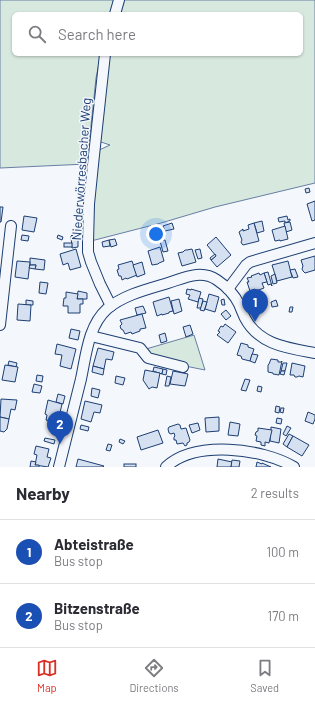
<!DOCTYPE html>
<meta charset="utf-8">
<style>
body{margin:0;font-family:Barlow,sans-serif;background:#f2f2f3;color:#2b2b33}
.you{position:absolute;left:156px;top:234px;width:14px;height:14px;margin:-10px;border:3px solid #fff;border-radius:50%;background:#1a73e8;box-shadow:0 0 0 6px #1a73e833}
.badge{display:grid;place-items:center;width:26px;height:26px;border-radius:50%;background:#d93025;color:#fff;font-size:13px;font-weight:700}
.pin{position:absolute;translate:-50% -33px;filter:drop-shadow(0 1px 2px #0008)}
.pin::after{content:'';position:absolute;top:21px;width:14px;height:12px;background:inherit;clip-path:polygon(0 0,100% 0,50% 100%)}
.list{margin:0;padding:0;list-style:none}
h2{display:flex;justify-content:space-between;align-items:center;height:52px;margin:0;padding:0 16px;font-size:17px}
h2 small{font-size:13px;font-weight:400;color:#7c7c81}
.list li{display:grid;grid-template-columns:26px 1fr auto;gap:12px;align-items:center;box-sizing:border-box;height:64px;padding:0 16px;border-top:1px solid #e1e1e2}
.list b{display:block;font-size:15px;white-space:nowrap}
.list p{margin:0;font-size:13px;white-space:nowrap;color:#7c7c81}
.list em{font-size:13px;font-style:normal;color:#7c7c81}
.icon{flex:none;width:22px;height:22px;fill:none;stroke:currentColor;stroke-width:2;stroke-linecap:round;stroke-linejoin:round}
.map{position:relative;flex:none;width:315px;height:467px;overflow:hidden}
.search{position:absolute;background:#fff;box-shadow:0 1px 3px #0004;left:12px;right:12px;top:12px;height:44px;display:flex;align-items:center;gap:10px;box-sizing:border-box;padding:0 14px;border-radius:6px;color:#7c7c81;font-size:15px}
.sheet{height:180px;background:#fff}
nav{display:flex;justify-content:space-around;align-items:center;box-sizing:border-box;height:56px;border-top:1px solid #e1e1e2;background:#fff;font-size:11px;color:#7c7c81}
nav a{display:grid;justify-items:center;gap:2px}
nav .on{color:#d93025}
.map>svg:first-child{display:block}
</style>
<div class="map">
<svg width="315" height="467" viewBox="0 0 315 467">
<rect width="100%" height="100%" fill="#f4f7fb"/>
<!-- green -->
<g fill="#d7e8df" stroke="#687fa3">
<path d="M0,0H114L111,14H14V54H101L96,78L87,164L0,168Z"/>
<path d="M123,0H315V183L215,207L161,223L91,241L97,151L110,145L98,141L110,54H301V14H120Z"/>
<path d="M194,335L205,370L185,366L152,355L146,349Z"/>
</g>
<!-- building -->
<g fill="#d5e0f0" stroke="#1d3f73">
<path d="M309,188L310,192L306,193L305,189Z"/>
<path d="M315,201V220L312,221L307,204Z"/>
<path d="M0,207H3L1,222H0Z"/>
<path d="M24,216L37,218L34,232L22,230Z"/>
<path d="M287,216L288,220L290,219V221L285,223V221L279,222L278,218Z"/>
<path d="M262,221L264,231L257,233L254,223Z"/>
<path d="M290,222L292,230L286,232L284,223Z"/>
<path d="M172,223L174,229L165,231L163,226Z"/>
<path d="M254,223L259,241L243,245L242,244L241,242L242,240L239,232L243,229V231L249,229L248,225Z"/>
<path d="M285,226L288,239L280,241V240L275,241L272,230Z"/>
<path d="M22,235L29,236L28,241L21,240Z"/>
<path d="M58,235L63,237L62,240L57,238Z"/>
<path d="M72,235L78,240V247L72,248L71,236Z"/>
<path d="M216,237L231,255L217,267L211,260L216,256L207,245Z"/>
<path d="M115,239L117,245L111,247L109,240Z"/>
<path d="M109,240L110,246L103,247L102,242Z"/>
<path d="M165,240L168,251L163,252L160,241Z"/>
<rect x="64" y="243" width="8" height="4"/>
<path d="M160,247L164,261L159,263L158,264L152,265L148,251Z"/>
<path d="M76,249L81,267L70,270L68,263L63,265L60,254Z"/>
<path d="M192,249L196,262L182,266L178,253L183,252L185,250H187Z"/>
<path d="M200,249L202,258L198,259L195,250Z"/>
<path d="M215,254L216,256L211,260L210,258Z"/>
<path d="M315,256V270L305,273L303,271L302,269L303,266L301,260Z"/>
<path d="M30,258L45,260L44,270L35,269L36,265H30Z"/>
<path d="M17,261L30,262L28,279L15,277Z"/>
<path d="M132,261L137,275L127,279L126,278L122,280L121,276H119L117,270L119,269L118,265Z"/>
<path d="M288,261L292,277L277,281L272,265Z"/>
<path d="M142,262L145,274L137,277L133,265Z"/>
<path d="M30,265H36L35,269L29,268Z"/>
<path d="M295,269L298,277L293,278L290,270Z"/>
<path d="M268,272L272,286L271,284L268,285L264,273Z"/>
<path d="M259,273L260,275L264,273L267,282L262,283L264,288L256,291L255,289L250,291L247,282H249L247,278L252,277L251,276Z"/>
<path d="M275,274L277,283L273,284L271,276Z"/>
<path d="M40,282L48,283L46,294L39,293Z"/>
<path d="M187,289L191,290V289L201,292L198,302L188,299L190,295L186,294Z"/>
<path d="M78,291L87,293V299H77Z"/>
<path d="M66,292L78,294L77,299H83V304H80V313H68V306H63L64,298H66Z"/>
<path d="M209,294L219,297L215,312L205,309Z"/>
<path d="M169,297L173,311L169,312V313L162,315V314L157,316L153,302Z"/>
<path d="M199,298L203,299L201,308H197Z"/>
<path d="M179,299L182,311L174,314L171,301Z"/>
<path d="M224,299L225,305H222L221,300Z"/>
<path d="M26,300L33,301V305H26Z"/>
<path d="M276,300L278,306L272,307L271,302Z"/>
<path d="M203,301L207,302L204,311L200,310Z"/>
<path d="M18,304L31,305L30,321L17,320Z"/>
<path d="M143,306L146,313L137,315L135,308Z"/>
<path d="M290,307H293L292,312H289Z"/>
<path d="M226,310L231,316L226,320L221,314Z"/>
<path d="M142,314L146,328L140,329V331L132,334L131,332L125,334L123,330L121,329L120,326L122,324L120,320Z"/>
<path d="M225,324L236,332L228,343L217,335L220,332L218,331L221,326L223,327Z"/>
<path d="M190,325L193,334L186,337L183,327Z"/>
<path d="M71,329L80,331L78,340L69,338Z"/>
<path d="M165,333L167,341L161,343L159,335Z"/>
<path d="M241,343L248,345V347L254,349L250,361L242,359L241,356L237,355Z"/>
<path d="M57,344L76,349L71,369L60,366L62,355L55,354Z"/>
<path d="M98,348L114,352L112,360L106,359L104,369L93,366Z"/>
<path d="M252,354L258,355L255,363L250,361Z"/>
<path d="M271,359L278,360V362H281L282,361L279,375L273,374V373L268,372V365L269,364Z"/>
<path d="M9,361L17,363L16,367L8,365Z"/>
<path d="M283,363H287L285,371H281Z"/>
<path d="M292,363L305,366L303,377L299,376L297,377H295L294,375H290Z"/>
<path d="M5,365L18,367L15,382L2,380Z"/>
<path d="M93,366L104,369L103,375L92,372Z"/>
<path d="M154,367L163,369L162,374L153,371Z"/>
<path d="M163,369L167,370L166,375L162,374Z"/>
<path d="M145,370L160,373L157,388L152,387L149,389L143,380Z"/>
<path d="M173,371L188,374L185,386L170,384Z"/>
<path d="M281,371H285L284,375L280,374Z"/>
<path d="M37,375L43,376L42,382L36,381Z"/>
<path d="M116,376L125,378L123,385L115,383Z"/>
<path d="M167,376L171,377L169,386H165Z"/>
<path d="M245,379L250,380L246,391L241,390Z"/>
<path d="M34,384L42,386L40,393L32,392Z"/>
<path d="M258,386L262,387L261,392L257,391Z"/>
<path d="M92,388L100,390L98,398L91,396Z"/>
<path d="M58,394L65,396L63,404L56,402Z"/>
<path d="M1,399L17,400L15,410L11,409L9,419L0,417Z"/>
<path d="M48,400L62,404L59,417L60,418L59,423L46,420L47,415L45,414Z"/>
<path d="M85,401L102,405L100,413L94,412L91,422L81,419Z"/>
<path d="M276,406L280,407L279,413L275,412Z"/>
<path d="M281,408H284L283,413L280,412Z"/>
<path d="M308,412L315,415V419L313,424L305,421Z"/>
<path d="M0,417L9,419L7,429L4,432L0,431Z"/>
<path d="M219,417V431L206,432L205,418Z"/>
<path d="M277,418L282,419L281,424L276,423Z"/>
<path d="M230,422L240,424L238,436L228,435Z"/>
<path d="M198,423L200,430L192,433L189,425Z"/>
<path d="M178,424L180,425L181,429L186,428L190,440L189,442L187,443V445L185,446L183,443L177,444L176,440H174V437L175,436L174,433L171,434L169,433L168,429L169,427Z"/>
<path d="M81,425L89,427L88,431L80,429Z"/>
<path d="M287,426L291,428L286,436L283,434Z"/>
<path d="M271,427L281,429L279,443L270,441Z"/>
<path d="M258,428L272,430L269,443L265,442V446L261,445V442L256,441L257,436L255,435L256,432L258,431Z"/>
<path d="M158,430L163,443L141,450L137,437Z"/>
<path d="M289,434L293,436L287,447L283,444Z"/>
<path d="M293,436L309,445L302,456L287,447Z"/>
<path d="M45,438L55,440L54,444L44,441Z"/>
<path d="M120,439L125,441L123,444L119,442Z"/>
<path d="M108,444L112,445L110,451L106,450Z"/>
<path d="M36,446L49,449L47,457L51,458L48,467L35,465L37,455L34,454Z"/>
<path d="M78,459L104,466L103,467H76Z"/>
<path d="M218,459L232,462L231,467H217Z"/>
<path d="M232,460L240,461L239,467H231Z"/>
<path d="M31,461L36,462L35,465H39V467H30Z"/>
<path d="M257,462L262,464V463L271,467H256Z"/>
<rect x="124" y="464" width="12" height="3"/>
</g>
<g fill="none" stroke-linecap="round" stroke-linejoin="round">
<defs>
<g id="minor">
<path d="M115,14L119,0"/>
<path d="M105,54L94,155L89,204L88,242V252L91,262L100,284L111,306"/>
<path d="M228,289L246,265L250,262L315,243"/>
<path d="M0,325L11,226"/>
<path d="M91,336L140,348L148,358L183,367"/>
<path d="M59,467C66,438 74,408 81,379C86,356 88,326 107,309C123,295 148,289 168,283C184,278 201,269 217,280C226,286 234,294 239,304C241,309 243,314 245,318C259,345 288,348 315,353"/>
<path d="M166,467C195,440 262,448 294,467"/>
</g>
</defs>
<!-- minor casing -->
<use href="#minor" stroke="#1d3f73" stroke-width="12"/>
<!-- minor -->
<use href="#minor" stroke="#f4f7fb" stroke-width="10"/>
</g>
<g text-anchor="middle" stroke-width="3" stroke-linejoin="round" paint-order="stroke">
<!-- street labels -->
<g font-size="13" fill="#1d3f73" stroke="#f4f7fb">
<text transform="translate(81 169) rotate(-86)" y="5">Niederwörresbacher Weg</text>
</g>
</g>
</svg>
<div class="you"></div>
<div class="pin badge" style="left:255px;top:322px;background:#1a4fb4">1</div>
<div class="pin badge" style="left:60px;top:444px;background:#1a4fb4">2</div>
<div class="search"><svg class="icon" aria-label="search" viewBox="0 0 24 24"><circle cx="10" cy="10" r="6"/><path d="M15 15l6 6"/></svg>Search here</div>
</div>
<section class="sheet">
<h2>Nearby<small>2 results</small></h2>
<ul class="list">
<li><span class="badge" style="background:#1a4fb4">1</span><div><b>Abteistraße</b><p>Bus stop</p></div><em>100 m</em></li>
<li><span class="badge" style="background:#1a4fb4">2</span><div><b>Bitzenstraße</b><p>Bus stop</p></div><em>170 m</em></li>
</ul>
</section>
<nav>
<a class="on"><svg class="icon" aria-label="map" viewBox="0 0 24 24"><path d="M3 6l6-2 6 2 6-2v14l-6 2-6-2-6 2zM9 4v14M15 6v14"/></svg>Map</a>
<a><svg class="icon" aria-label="directions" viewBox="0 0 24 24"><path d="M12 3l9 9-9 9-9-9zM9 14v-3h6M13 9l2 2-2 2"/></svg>Directions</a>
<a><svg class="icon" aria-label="saved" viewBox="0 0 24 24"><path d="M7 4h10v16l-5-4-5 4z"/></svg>Saved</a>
</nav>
